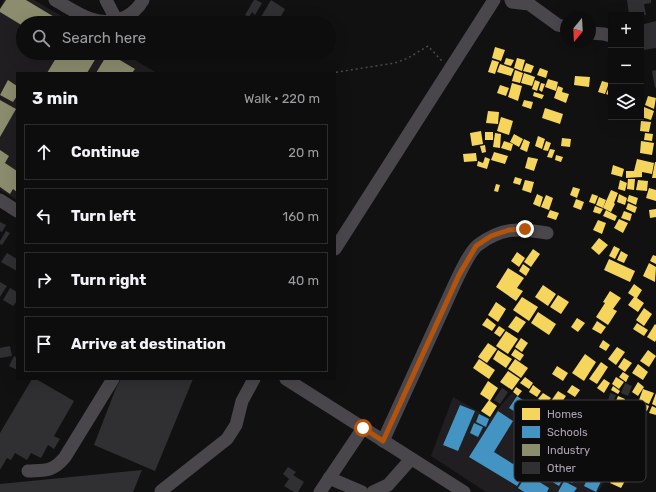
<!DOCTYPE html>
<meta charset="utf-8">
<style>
body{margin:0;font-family:Rubik,sans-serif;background:#1c1b1c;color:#f1f3f6}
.controls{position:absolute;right:12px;top:12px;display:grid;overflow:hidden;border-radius:0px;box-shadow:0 4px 16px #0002}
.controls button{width:36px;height:36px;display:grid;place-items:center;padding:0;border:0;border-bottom:1px solid #2e2d2e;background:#0e0d0e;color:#f1f3f6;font:20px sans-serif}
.compass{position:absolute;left:560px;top:12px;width:36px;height:36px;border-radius:50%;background:#0e0d0e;box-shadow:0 4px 16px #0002;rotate:198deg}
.stop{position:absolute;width:12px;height:12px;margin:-9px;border:3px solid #b45309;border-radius:50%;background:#fff}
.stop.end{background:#b45309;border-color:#fff;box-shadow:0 1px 4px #0008}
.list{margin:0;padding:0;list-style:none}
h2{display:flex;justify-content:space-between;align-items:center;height:52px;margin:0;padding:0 16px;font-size:17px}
h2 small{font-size:13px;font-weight:400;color:#9b9c9e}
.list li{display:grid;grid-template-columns:26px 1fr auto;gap:12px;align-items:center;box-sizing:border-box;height:56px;margin:0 8px 8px;padding:0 8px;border:1px solid #2e2d2e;border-radius:0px}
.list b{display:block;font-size:15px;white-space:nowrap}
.list em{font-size:13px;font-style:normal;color:#9b9c9e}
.icon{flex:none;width:22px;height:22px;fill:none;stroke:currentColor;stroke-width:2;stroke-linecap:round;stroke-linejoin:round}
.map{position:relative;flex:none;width:656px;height:492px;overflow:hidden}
.search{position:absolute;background:#0e0d0e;box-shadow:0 4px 16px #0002;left:16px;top:16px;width:320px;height:44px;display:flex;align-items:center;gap:10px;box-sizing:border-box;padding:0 14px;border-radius:22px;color:#9b9c9e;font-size:15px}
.panel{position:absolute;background:#0e0d0e;box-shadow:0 4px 16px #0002;left:16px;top:72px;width:320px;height:308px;border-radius:0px}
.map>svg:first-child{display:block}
</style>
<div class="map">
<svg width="656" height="492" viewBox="0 0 656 492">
<rect width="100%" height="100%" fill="#121112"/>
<!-- built -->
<g fill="#201e20">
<path d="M4,0H34L73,23H23V53H123L157,73H17V200L0,190V8Z"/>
<path d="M512,393L547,412L608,475L598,492H486L431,456L453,397L490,418Z"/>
</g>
<!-- homes -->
<g fill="#f6d55c">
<path d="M495,47L505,50L501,61L492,58Z"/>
<path d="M506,58L514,60L511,66L504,64Z"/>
<path d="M517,58L525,60L522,71L514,68Z"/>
<path d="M492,60L499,62L495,74L488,72Z"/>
<path d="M526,63L534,66L531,73L523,71Z"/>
<path d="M500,64L514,69L511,76L497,72Z"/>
<path d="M540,68L548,71L546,78L537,75Z"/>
<path d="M515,70L523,73L520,83L512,81Z"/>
<path d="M524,73L535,77L532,86L521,83Z"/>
<path d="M575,76L590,77L589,87L574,85Z"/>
<path d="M548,79L558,82L556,91L545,87Z"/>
<path d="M535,80L540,82L537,91L532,89Z"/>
<path d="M602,81L609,83L605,94L598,92Z"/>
<path d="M611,82V96L606,94Z"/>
<path d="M512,83L522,86L518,101L508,97Z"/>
<path d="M541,83L545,84L542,92L539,90Z"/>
<path d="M500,85L509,88L506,96L497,93Z"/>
<path d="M558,86L563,88L562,92L569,94L566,103L554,98Z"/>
<path d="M534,92L544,95L542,99L533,96Z"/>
<path d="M648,96L656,98L654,109L645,105Z"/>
<path d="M524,100L533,102L531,109L522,106Z"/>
<path d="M644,107L654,111L651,120L641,117Z"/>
<path d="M545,108L563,114L560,124L542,118Z"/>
<path d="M488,111L499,112L498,124L486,123Z"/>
<path d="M501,117L513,121L509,135L497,131Z"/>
<path d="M641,121L651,122L649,132L640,131Z"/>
<path d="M481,131L483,144L472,146L470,133Z"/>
<rect x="485" y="132" width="8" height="8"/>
<path d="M495,133L501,134L500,148L493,147Z"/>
<path d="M645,133L653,134L652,141L644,140Z"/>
<path d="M514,134L523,139L519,147L510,142Z"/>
<path d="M538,136L545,139L542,149L535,146Z"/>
<path d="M562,138L571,139L570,147L561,146Z"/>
<path d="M524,139L530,142L527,152L520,149Z"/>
<path d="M504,141L513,144L511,151L501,148Z"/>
<path d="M546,141L551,143L548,151L543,150Z"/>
<path d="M641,141L654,143L652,155L640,153Z"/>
<path d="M485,145L486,152L482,153L480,146Z"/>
<path d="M550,149L555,150L552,158L547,157Z"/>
<path d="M494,152L508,156L505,164L491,160Z"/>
<path d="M476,153L477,161L464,162L463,154Z"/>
<path d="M556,155L563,157L561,162L555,160Z"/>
<path d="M485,157L490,159L487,169L477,166L478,161L483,163Z"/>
<path d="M528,157L538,159L534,171L525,168Z"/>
<path d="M637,159L654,163L652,174L642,172V177L626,178V171H634Z"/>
<path d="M655,162H656V178H652Z"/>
<path d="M613,165L624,169L622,177L611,174Z"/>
<path d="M515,177L522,179L520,185L513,183Z"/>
<path d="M628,179H635L634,190L627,189Z"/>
<path d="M525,180L534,182L531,193L522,190Z"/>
<path d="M620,180L627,183L625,191L618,189Z"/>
<path d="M638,180L648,181L647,191L636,190Z"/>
<path d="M496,184L500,185L498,192L494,191Z"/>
<path d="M573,187L580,189L577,198L570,195Z"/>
<path d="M649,188L656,190V201L646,198Z"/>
<path d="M611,190L618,193L614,203L615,204L611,212L603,208Z"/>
<path d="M537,194L543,197L540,207L533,204Z"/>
<path d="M592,194L598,196L595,204L589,202Z"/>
<path d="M619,194L627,198L625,205L617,202Z"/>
<path d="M546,195L553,198L549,210L541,207Z"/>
<path d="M629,195L638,198L636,205L627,201Z"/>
<path d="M599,197L606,200L603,208L596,205Z"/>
<path d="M576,199L584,202L581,210L573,207Z"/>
<path d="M628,203L637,207L635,213L626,209Z"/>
<path d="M595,206L603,209L600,214L593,212Z"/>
<path d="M656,209V217L650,218L649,210Z"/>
<path d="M550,210L559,213L556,220L547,217Z"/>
<path d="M606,210L617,216L615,221L603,216Z"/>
<path d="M624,211L632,214L630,221L621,218Z"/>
<path d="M619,219L628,223L623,233L614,228Z"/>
<path d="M598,220L606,223L602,234L593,230Z"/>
<path d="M599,238L608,245L599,255L591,248Z"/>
<path d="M614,246L620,249L615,259L609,256Z"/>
<path d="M533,249L540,254L531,267L524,262Z"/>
<path d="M621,251L628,255L624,263L617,260Z"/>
<path d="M517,252L525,258L519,267L511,261Z"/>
<path d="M653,255L656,256V264L650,261Z"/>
<path d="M609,259L635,271L630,282L604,270Z"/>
<path d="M649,263L656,267L655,282L643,276Z"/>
<path d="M523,264L530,269L526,276L519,271Z"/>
<path d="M508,268L524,278L517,288L523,291L516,301L496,287Z"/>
<path d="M634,284L642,290L637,298L644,303L638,312L628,305L634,297L628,293Z"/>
<path d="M543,285L556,294L548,306L535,297Z"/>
<path d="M610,291L621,298L613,309L617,311L608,325L596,317L605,303L603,302Z"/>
<path d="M558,295L569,302L561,314L550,307Z"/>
<path d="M522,297L538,307L529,321L513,310Z"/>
<path d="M496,302L506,309L498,322L488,315Z"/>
<path d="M644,308L652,314L644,326L636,320Z"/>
<path d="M538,312L556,324L549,335L531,323Z"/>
<path d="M516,316L526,322L518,333L508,327Z"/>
<path d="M487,318L496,325L492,331L482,325Z"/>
<path d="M577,318L585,323L578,332L571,327Z"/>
<path d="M597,321L606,327L601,334L592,329Z"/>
<path d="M637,323L648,330L644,336L633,329Z"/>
<path d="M655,324L656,325V340L655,342L647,337Z"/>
<path d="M499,326L505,330L500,337L494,333Z"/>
<path d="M506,331L518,339L508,354L496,346Z"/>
<path d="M521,338L528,343L522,352L515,347Z"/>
<path d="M603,340L610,345L606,351L599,347Z"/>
<path d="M488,343L497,349L487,363L478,357Z"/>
<path d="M617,347L625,352L616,365L608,359Z"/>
<path d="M515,349L524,355L520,361L511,355Z"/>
<path d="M498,350L512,359L506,368L493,359Z"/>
<path d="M648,350L656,356L649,367L640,361Z"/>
<path d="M585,354L596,362L584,381L572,373Z"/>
<path d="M624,358L632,363L625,372L618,367Z"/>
<path d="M479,359L495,370L489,379L473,368Z"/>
<path d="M515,359L528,368L521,378L508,369Z"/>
<path d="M601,362L608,367L597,384L589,379Z"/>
<path d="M638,364L648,372L643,380L632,373Z"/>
<path d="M557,366L568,373L563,381L552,374Z"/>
<path d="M508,371L520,379L512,390L500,382Z"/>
<path d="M623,372L629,376L626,382L619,377Z"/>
<path d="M525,377L533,383L529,389L520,383Z"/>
<path d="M616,377L624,382L619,389L612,384Z"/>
<path d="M604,379L610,383L604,393L597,388Z"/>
<path d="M488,381L498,388L490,401L497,406L490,417L481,411L489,400L480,394Z"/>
<path d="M638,382L644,387L638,396L632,392Z"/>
<path d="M533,385L541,391L537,397L529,392Z"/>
<path d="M572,385L580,390L575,397L567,392Z"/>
<path d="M613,386L620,391L618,394L611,390Z"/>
<path d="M516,387L522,391L518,396L513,392Z"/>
<path d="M643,389L654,393L649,404L639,400Z"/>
<path d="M558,391L566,396L559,406L551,401Z"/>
<path d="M543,393L551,398L546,404L538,399Z"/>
<path d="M656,393V406L652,404Z"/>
<path d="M618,396L625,399L621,409L614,406Z"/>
<path d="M640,402L649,406L647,411L637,407Z"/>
<path d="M652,406L656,408V415L649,413Z"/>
<path d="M615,474L626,479L621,488L610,483Z"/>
</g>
<!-- schools -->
<g fill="#4393c3">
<path d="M517,396L531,406L523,417L509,408Z"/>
<path d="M460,405L475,411L458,451L443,445Z"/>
<path d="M498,411L513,421L494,452L513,464L533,433L545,441L537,454L567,473L559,486L529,467L517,486L469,457Z"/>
<path d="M479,414L489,419L486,427L476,422Z"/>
<path d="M474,423L483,427L478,437L470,433Z"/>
<path d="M593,467L605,473L596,492L584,486Z"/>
<path d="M527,474L549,488L547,492H524L518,488Z"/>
<path d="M571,474L576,478L572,483L567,479Z"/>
<path d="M564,481L577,488L574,492H558Z"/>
</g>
<!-- industry -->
<g fill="#8c8c6e">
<path d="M6,0H26L56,18L53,23H23V26L0,12V9Z"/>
<path d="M59,53H99L87,73H47Z"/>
<path d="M108,53L135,69L132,73H96Z"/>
<path d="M8,80L17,86V96L13,102L0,95Z"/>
<path d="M0,100L16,109L0,137Z"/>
<path d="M0,150L9,156L5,163L17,171V192L13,189L10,194L0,187Z"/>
</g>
<!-- building -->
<g fill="#302f31">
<path d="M254,0H256L262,3L255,15L252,12L249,17L245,15Z"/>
<path d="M271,0L285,9L277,23H259L258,22Z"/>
<path d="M627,0H651V3L644,4L646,15H629Z"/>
<path d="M656,21V48L643,50L641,43V25Z"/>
<path d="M656,70V87L655,88L652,71Z"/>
<path d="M0,222L6,225L2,232L0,231Z"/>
<path d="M6,231L10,233L2,245L0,244V241Z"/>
<path d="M7,253L17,259V271L1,262Z"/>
<path d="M0,282L7,286L0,297Z"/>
<path d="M10,288L17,292V301L13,306L3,300Z"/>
<path d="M10,346L12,356L0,358V348Z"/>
<path d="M14,356L17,358V370L9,366Z"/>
<path d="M32,379H36L74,401L54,436L60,439L54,449L48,445L41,458L31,453L27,460L15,453L11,460L7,458L0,470V433Z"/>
<path d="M121,379H193L155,471L94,445L116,388Z"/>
<path d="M625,383L632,386L628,396L621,393Z"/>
<path d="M502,388L508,392L500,404L494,400Z"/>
<path d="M610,393L616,395L613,403L608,401Z"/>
<path d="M639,409L647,415L640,425L632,419Z"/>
<path d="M288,467L296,472L293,475L304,482L298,492H294L284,486L289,479L283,474Z"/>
<path d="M142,470L133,492H0V484Z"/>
</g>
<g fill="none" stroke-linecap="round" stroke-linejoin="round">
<!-- path -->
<path stroke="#4b484e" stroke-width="1.5" stroke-dasharray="2 3" stroke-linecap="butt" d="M331,73L395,63L408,58L428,46L442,61"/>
<!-- minor -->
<g stroke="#4a474c" stroke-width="13">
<path d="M55,0C66,6 79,15 91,19C111,26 133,18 143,0"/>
<path d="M106,0L117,21"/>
<path d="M511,0L512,2L529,4L558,25L566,27"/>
<path d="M590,33L604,34L611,36"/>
<path d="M0,200L17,211"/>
<path d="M335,249L494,0"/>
<path d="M286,379L464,492"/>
<path d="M383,441C404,395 425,349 446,303C452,290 468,252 478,245C502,227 519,228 547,233"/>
<path d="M28,471C45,470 53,472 65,457L113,379"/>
<path d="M329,478L362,492"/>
<path d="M161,491L227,439L236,425L242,401L254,379"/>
<path d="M320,492L363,428"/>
<path d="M373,492L388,485L411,459"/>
</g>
</g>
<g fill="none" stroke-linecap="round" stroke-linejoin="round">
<!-- route -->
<path stroke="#b45309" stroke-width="5" d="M363,428L383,441L459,275L476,246L491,236L509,230L525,229"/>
</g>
<!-- legend -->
<rect x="514" y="400" width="132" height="82" rx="6" fill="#0d0c0d" stroke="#3d393f" stroke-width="1"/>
<rect x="522" y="408" width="18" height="12" fill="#f6d55c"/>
<rect x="522" y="426" width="18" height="12" fill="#4393c3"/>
<rect x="522" y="444" width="18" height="12" fill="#8c8c6e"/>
<rect x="522" y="462" width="18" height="12" fill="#302f31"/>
<g font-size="11" fill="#ada2b4">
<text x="547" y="418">Homes</text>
<text x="547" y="436">Schools</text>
<text x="547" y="454">Industry</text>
<text x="547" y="472">Other</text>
</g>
</svg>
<div class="controls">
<button>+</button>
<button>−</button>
<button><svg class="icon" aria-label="layers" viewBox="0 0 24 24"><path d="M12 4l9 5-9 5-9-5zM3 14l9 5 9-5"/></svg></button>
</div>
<svg class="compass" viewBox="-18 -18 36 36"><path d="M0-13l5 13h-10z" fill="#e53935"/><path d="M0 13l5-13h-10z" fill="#9b9c9e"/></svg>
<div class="stop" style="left:363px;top:428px"></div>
<div class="stop end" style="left:525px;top:229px"></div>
<div class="search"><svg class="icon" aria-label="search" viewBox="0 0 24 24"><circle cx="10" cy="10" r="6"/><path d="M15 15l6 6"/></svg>Search here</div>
<section class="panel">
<h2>3 min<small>Walk · 220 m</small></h2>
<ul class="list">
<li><svg class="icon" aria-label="ahead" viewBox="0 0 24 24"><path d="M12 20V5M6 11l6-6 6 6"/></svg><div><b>Continue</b></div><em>20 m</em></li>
<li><svg class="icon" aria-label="left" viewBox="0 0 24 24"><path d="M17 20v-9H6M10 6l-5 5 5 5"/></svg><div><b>Turn left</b></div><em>160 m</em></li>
<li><svg class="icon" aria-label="right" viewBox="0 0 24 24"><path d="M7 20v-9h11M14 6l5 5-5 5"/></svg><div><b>Turn right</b></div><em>40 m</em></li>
<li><svg class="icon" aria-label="arrive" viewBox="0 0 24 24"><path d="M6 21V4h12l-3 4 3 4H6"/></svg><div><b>Arrive at destination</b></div></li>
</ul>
</section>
</div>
